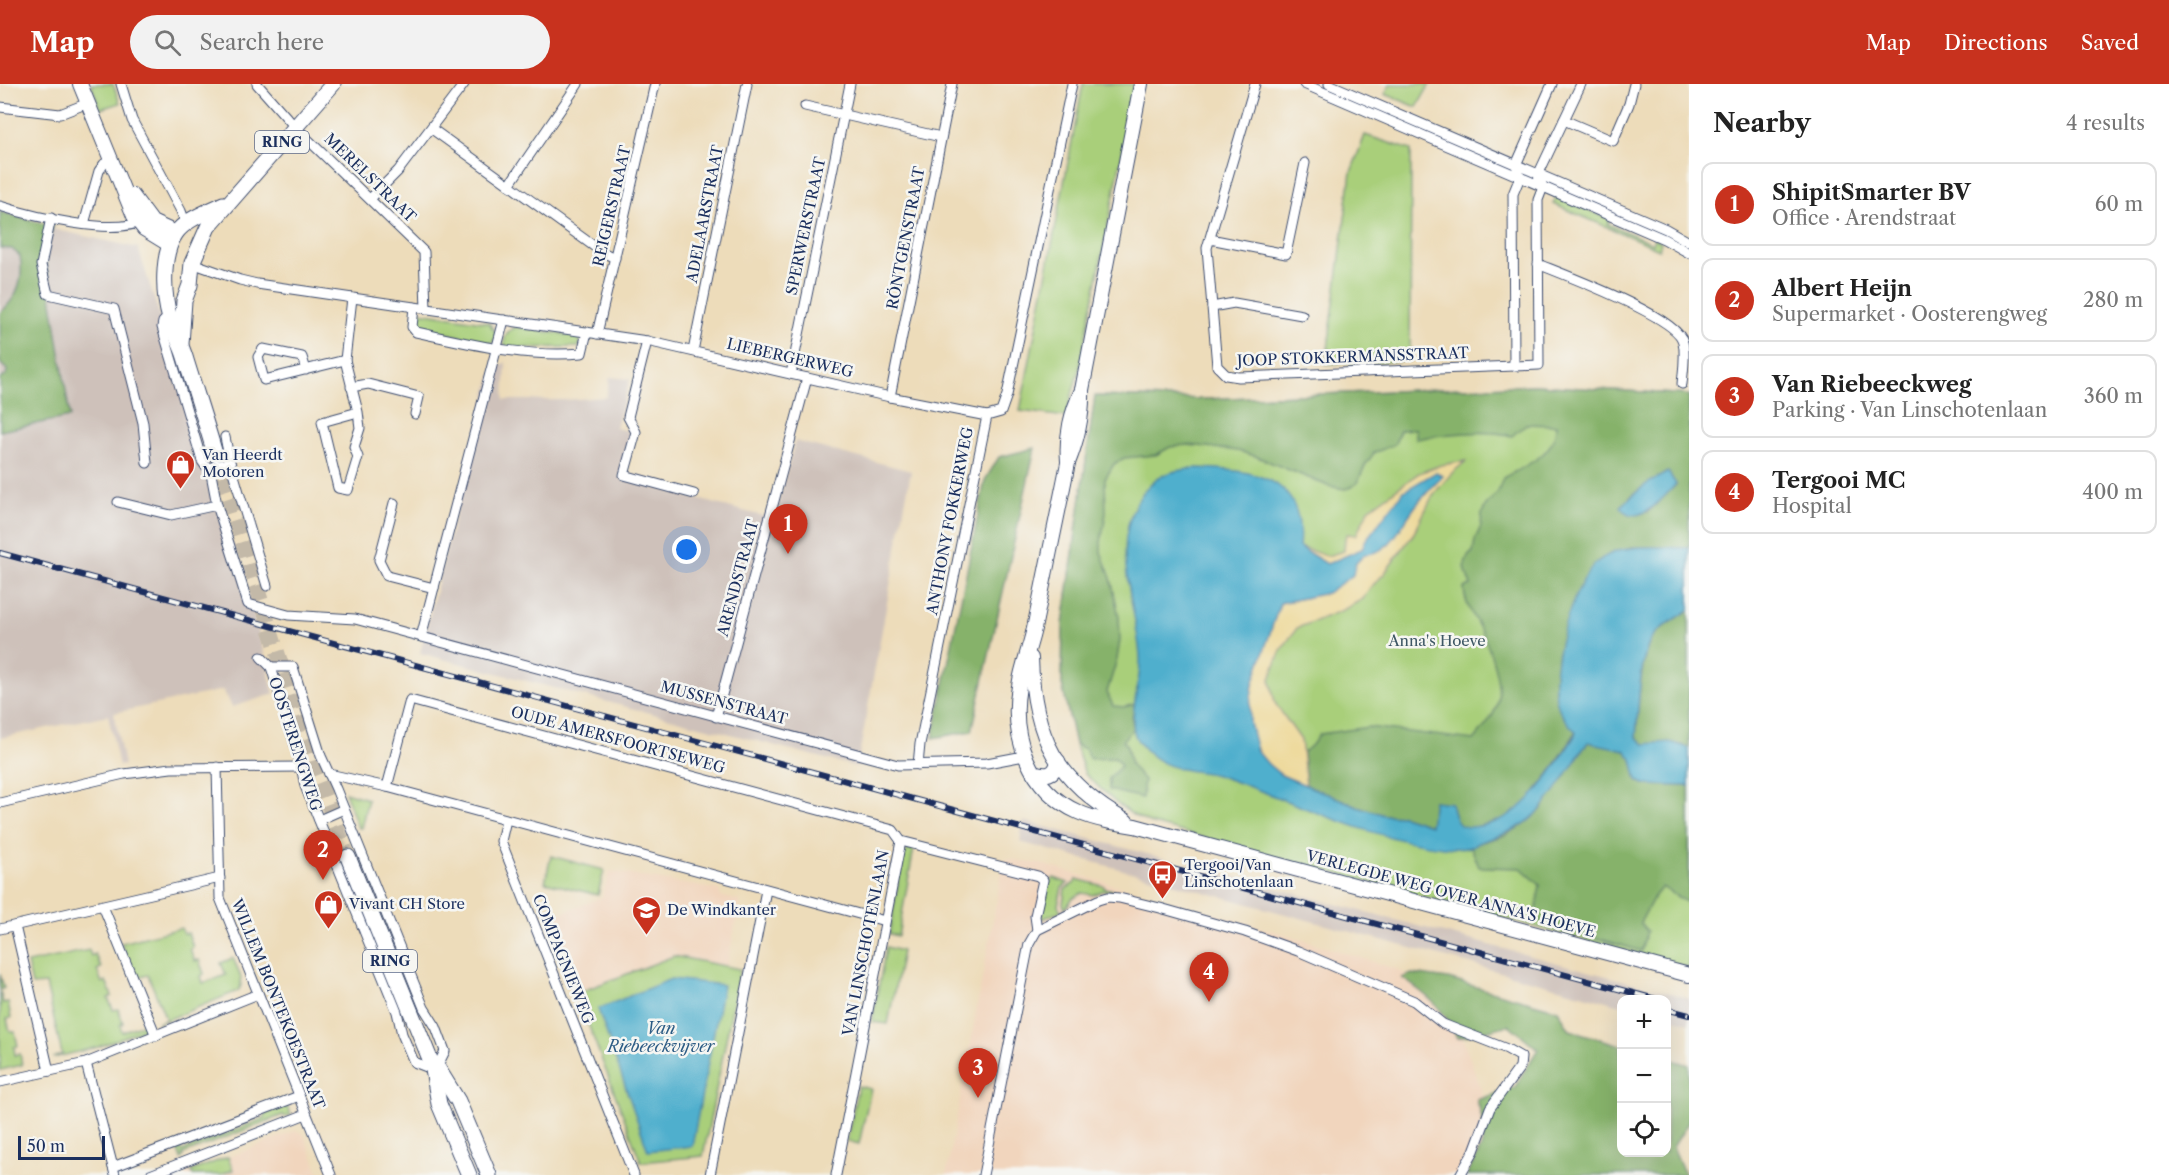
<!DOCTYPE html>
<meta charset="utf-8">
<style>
body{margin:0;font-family:"Libre Caslon Text",serif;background:#f2f2f2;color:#222}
.controls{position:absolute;right:18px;bottom:18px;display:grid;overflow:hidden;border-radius:12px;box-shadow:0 6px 24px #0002}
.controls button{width:54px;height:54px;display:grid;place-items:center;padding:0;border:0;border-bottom:2px solid #e0e0e0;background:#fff;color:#222;font:30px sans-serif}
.scale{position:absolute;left:18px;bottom:15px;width:87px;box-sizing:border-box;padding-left:6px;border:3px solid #1b2f5e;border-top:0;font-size:16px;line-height:21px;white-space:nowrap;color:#1b2f5e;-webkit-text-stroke:4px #f6f6f2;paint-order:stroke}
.you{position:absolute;left:687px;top:466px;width:21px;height:21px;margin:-15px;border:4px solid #fff;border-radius:50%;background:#1a73e8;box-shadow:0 0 0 9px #1a73e833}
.badge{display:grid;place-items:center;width:39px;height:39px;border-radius:50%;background:#c8321e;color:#fff;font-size:20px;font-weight:700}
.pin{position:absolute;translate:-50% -50px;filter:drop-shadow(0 2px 3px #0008)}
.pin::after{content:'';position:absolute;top:32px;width:21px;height:18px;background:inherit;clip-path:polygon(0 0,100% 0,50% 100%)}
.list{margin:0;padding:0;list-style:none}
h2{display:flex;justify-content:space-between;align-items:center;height:78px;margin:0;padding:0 24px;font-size:26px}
h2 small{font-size:20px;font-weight:400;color:#767676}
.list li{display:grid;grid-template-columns:39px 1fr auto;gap:18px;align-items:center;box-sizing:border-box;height:84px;margin:0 12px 12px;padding:0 12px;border:2px solid #e0e0e0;border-radius:12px}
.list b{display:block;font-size:22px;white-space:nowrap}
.list p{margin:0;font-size:20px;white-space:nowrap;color:#767676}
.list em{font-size:20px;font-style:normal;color:#767676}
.icon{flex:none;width:33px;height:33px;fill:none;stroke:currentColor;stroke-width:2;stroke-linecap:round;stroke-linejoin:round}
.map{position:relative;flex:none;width:1689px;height:1091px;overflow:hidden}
header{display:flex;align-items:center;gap:36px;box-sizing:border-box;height:84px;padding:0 30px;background:#c8321e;color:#fff}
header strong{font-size:28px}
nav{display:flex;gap:33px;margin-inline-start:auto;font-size:21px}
.search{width:420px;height:54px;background:#f2f2f2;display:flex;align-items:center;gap:15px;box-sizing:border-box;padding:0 21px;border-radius:33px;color:#767676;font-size:22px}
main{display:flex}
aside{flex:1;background:#fff}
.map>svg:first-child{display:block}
</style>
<header>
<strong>Map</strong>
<div class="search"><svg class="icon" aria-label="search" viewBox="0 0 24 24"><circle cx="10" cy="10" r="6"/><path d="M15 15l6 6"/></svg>Search here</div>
<nav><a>Map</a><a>Directions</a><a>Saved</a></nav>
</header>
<main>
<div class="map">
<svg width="1689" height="1091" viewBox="0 0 1689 1091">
<rect width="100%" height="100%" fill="#f6f6f2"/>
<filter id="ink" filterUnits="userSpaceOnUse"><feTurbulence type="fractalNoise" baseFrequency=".0167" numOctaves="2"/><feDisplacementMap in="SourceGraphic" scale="12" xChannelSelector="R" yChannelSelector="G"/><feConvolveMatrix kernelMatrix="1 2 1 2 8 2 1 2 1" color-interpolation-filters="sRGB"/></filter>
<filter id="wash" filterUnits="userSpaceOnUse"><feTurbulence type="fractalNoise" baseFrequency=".008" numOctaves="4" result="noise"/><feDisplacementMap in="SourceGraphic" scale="24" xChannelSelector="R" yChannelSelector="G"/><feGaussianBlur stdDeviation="1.35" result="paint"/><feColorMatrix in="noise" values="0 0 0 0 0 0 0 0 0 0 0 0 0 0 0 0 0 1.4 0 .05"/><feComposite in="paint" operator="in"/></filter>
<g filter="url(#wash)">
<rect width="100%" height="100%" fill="#eddcba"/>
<!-- built -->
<g fill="#f1d5bd">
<path d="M1010,775L1041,780L1284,850L1396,885L1423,899L1457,938L1493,1039L1480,1091H946L1004,776Z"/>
<path d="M610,787L720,806V812L740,817L727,882L674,872L580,908L551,833L602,813Z"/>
<path d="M295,1047L301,1048L304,1051L320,1091H183Z"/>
</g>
<!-- industrial -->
<g fill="#cec1ba">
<path d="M0,133L138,164L251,517L274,610L232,623L223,606L114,629L124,681L119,682L108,631L0,654Z"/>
<path d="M506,278L504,316H563L606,313L610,293L630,295L616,344L632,348L621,395L774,435L795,357L911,387L857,683L420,569L492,288Z"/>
<path d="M1023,737L1689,914V939L1667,933L1666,916H1622L1621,921L1020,758Z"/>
</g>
<!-- green -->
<g fill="#a9cf7a" stroke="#627f6c" stroke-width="1.5">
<path d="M91,0H113L120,19L100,25Z"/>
<path d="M1083,0H1136L1080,282L1066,333L1020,327Z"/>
<path d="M1390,0H1430L1417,23L1385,10Z"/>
<path d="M1365,51L1411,66L1410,277L1326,280L1351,88Z"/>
<path d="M1556,113L1610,135L1608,140L1652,159L1654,154L1661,158L1659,165L1553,120Z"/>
<path d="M420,228L489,239L496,249L494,258L489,259L415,242L416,232Z"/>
<path d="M516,243L576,252L581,256L579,263L509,264L504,260C505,250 507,247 516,243Z"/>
<path d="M1535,301L1689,311V884L1149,739L1133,731L1115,718L1085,690L1075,660L1062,600L1063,541L1095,312L1206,315Z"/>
<path d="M345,708L368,715L361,744H358Z"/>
<path d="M914,764L898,852L889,850L903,771L909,765Z"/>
<path d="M551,772L604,786L598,811L545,798Z"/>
<path d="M1054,794L1068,799L1062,804L1058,821L1061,827L1043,835L1042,833L1048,801Z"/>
<path d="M1076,795L1104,802V804L1118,807H1102L1093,811L1082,809L1072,815L1065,825L1063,820L1065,805L1075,799Z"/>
<path d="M181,844L184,850L188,849L193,863L190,865L195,877L199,876L204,890L201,892L203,899L226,891L221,879L233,874C237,885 246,897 238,907L157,940L166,935L148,891L135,894L121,859Z"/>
<path d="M886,863L902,867L888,940L872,938Z"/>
<path d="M89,866L91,872L95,870L101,884L97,886L102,899L106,897L112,912L108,914L113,926L118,925L123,939L120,941L122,948L145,939L147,944L98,963L53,974L62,970L46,900L32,901L27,879Z"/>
<path d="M674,872L740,885L703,1072L641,1078L577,911L580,908Z"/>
<path d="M0,890L4,904L0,906L3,919L8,918L11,934L7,935L10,948H15L18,962L14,963L15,971L20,970L22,981L0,986Z"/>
<path d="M858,1002L871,1005L859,1060L847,1057Z"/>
<path d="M287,1022L291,1031L285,1033L283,1031L183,1070V1073L181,1075L177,1065L180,1064L182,1067L265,1034V1030Z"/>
<path d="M228,1073L233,1086L220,1091H193L191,1087Z"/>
</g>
<!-- forest -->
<g fill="#86b26a" stroke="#507064" stroke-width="1.5" fill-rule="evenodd">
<path d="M0,128L53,142L45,173L70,333L0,347V295L6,291L7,286L0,279V229C18,213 24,196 20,172L12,165L0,164Z"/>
<path d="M1535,301L1689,311V464L1631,463L1557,575L1555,608L1576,648L1549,690L1529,716L1518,727L1502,736L1471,744L1460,743L1457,741L1453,728L1434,717L1431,741L1403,732L1384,731L1357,722L1306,701L1303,669L1312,661L1320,650L1369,643L1474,656C1482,646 1494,633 1497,620C1503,601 1489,561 1479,543C1473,530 1464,519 1464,504L1471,501C1466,489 1460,476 1473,468L1475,456L1481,442L1482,430L1486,421L1498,408L1503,394C1525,382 1556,371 1556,341L1526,340L1512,352C1484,345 1445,350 1416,355V345L1400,346L1395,360L1374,369L1366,380L1357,399L1352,403L1345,405L1328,402L1255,372L1238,367L1199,362L1186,361L1170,363L1156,371L1124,374L1114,380L1105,395L1106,429L1101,458V468L1111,494L1119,533L1120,556L1117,575L1107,608L1113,622L1124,623L1135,620L1132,635L1134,644L1123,656L1127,662L1131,681L1144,696L1142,714L1109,706V694L1121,682L1115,674L1090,675L1085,665L1075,660L1062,600L1063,541L1095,312L1206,315ZM1668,388L1676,401L1648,428L1640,429L1629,414L1645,401Z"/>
<path d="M1035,364L972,647L933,654L985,396L999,373Z"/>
<path d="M1689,526V664L1682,661L1644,660L1636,653C1638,630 1640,567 1654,551C1663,541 1678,534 1689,526Z"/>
<path d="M1588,658L1625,665L1632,675L1637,696L1645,701L1689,702V815L1686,818L1662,803L1654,813L1640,839L1647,847L1641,867L1534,836L1540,801L1521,784L1479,783L1471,763L1475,760L1506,751L1523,741L1541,726Z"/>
<path d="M1412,890L1448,895L1558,926L1570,946L1621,961L1622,1068H1666L1667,974L1689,981V1037L1673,1063L1685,1091H1466C1486,1059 1488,1052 1477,1016L1515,1003L1538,965L1509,941L1457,954C1446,926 1426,910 1402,894Z"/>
</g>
<!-- sand -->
<path fill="#eeda9e" stroke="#84847e" stroke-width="1.5" d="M1466,377L1451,390L1433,411L1414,449L1384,490L1370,504L1363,515L1343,526L1297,544L1281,566L1270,595L1275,619L1301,656L1306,701C1298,698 1288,695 1280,690C1221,652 1263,570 1280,519L1327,509L1365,470L1388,461L1417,420L1442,392L1404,407L1365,457L1362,465L1327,480L1299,463L1327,472L1344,467L1345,454L1347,450L1356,451L1369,425L1419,389L1441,381Z"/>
<!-- water -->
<g fill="#4fafcd" stroke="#356f96" stroke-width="1.5">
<path d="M1197,384C1254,386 1306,392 1299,463L1327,480L1362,465L1365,457L1404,407L1436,388L1443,392C1434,401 1424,410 1417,420C1402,438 1392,470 1365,470L1355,480L1353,491L1327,509L1280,519L1253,600L1250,620V639L1257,667L1268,680L1281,691L1357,722L1384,731L1403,732L1430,741L1434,717L1451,719C1456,740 1457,746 1480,742C1527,734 1551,688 1575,652L1576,648C1569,641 1561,632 1558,622C1546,590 1571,503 1596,479C1620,457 1659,464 1689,464V526C1678,534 1663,541 1654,551C1639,568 1638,629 1636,653L1644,660L1670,658L1689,664V702L1645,701L1637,696L1632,675L1625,666L1588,658C1572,680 1559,705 1541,725C1523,746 1502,750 1478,759C1475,760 1473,762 1470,763C1463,766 1451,764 1443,763C1366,755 1292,716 1219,692C1205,687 1189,688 1174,683C1160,679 1147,669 1138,657C1125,638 1142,598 1140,573C1137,522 1110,466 1137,418C1152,391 1167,387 1197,384Z"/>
<path d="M1668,388L1676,400C1665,412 1637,446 1621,423L1622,421L1645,401Z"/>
<path d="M671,895L723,901L692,1062L648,1067L598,925Z"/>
</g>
</g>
<g filter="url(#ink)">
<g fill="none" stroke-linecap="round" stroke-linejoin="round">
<!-- primary-tunnel -->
<path stroke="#c3b9a8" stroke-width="15" stroke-dasharray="15 8" stroke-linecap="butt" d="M215,370L314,684L348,773"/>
<defs>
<g id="street">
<path d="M121,0L132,36L181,127L186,140"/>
<path d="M257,0L295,43L424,168L426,225"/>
<path d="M1255,0L1207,164L1217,282L1226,291L1239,293L1514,282"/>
<path d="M1304,0L1664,155L1689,169"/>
<path d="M1329,0L1666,145L1689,158"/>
<path d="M1552,0L1516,81L1520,93L1513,110L1514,282L1539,281L1538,116L1543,103L1538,91L1581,0"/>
<path d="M805,22L941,53"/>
<path d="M0,23L60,30L88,19"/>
<path d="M1564,36L1613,57L1629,20L1634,0"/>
<path d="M432,45L602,168L615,174"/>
<path d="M509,101L578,0"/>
<path d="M370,115L398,87L464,0"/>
<path d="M0,122C31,132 116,153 144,136"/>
<path d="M51,134L41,181L48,210L114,225L143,339L147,379"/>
<path d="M84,140L99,87L104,80L111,76"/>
<path d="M1210,155L1286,170L1305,79"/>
<path d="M192,179L240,196L257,200L647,257L890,313L987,332"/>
<path d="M1538,180C1565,191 1678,233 1683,258C1686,271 1683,288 1682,300"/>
<path d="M352,214L345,276L358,328L360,344L354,363L358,373L348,406L338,404L322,338L358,328"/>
<path d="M414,223L412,243L416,248C472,260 525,274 582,269L587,248"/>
<path d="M1212,223L1234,219L1302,231"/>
<path d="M169,232L163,238L162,243L202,377L211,390L217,421L248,520L288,531L355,535L898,681L987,679L1024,672"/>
<path d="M597,250L655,0"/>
<path d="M647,257L628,333L636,348L624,391L694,410"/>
<path d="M693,267L747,0"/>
<path d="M306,286L302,273L263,265L258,273L264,296L345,276"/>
<path d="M791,290L850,0"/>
<path d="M351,303L368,300L419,313L415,330"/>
<path d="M890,313L952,0"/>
<path d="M225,353L230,378L267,502"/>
<path d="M208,384L230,378"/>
<path d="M118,418L171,431L217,421"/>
<path d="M394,419L379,476L387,492L434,504"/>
<path d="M421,553L504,236"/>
<path d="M261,573L271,583L300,677L305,702L397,928L402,950L414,978L432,985"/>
<path d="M271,583H293L321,672L336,705L424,924L436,943L445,967L437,983"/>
<path d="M716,633L807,294"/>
<path d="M918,681L920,660L987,332L1001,328L1007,311L1072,0"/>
<path d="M217,683L220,814L331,1091"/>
<path d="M329,690L387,703L885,837"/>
<path d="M387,703L410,616L893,746L901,757"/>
<path d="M0,719L124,690L171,684L301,683"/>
<path d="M319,736L344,725"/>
<path d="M506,736L501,757L634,1091"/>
<path d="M901,757L1038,792L1043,796L1035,832L1037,846L1029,860L983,1091"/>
<path d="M103,822L156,952"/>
<path d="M15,842L49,987"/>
<path d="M0,845L220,794"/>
<path d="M1037,846L1098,816L1108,813L1119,814L1160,824L1245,848L1298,867L1414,917L1443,940L1507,965L1521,973L1520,983L1490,1024L1474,1067L1460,1091"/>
<path d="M86,979L115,1091"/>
<path d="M0,998L86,979L258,910"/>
<path d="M113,1083L299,1012"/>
<path d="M150,1091L306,1030"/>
<path d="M710,1091L766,806"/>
<path d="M836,1091L901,757"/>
</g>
<g id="secondary">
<path d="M80,0L134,132L144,145L170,161"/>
<path d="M132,111L152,138L176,149"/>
<path d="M1082,306C1083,332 1078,354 1068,379C1057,432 1046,486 1035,540C1031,561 1022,581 1019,602C1010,652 1029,706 1078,728C1096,736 1116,739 1135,742L1689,891"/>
<path d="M1068,377C1066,350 1071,329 1082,306L1141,0"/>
<path d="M1031,574C1033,653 1057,698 1126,737"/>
<path d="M1033,688C1046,692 1055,692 1058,677"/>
</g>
<g id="primary">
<path d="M181,260L184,217L190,201L192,179L208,143L333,0"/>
<path d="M215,370C206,338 195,306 185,273C181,260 174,248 170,235C163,211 161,170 176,149C186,135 208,128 223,120"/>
<path d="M348,773L432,980L439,1020L469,1091"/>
<path d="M432,980L437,983L458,1017L489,1091"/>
</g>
</defs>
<!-- street casing -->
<use href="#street" stroke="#3a496c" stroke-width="11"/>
<!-- secondary casing -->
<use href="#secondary" stroke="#3a496c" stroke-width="16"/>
<!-- primary casing -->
<use href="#primary" stroke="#3a496c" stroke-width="17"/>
<!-- street -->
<use href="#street" stroke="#fff" stroke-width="9"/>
<!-- secondary -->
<use href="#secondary" stroke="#fff" stroke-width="14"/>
<!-- primary -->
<use href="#primary" stroke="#fff" stroke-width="15"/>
<defs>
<g id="rail">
<path d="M0,469L1659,916"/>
<path d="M1666,925L1689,931"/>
</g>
</defs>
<!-- rail casing -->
<use href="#rail" stroke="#1b2f5e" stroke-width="6"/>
<!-- rail -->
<use href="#rail" stroke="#f6f6f2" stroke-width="4" stroke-dasharray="11" stroke-linecap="butt"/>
</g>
</g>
<!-- icons -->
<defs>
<symbol id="shop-pin" viewBox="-11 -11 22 30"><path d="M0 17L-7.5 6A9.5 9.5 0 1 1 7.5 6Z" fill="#c8321e" stroke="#f6f6f2"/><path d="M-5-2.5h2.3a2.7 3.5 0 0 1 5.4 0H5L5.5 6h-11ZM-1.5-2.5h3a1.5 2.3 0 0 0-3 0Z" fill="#fff"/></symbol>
<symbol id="bus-pin" viewBox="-11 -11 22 30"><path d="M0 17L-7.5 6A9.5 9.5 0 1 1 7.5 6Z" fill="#c8321e" stroke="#f6f6f2"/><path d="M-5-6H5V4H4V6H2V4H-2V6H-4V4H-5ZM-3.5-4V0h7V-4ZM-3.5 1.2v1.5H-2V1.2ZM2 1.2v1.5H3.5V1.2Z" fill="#fff"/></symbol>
<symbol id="school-pin" viewBox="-11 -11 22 30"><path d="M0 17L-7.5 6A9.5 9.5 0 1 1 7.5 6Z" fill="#c8321e" stroke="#f6f6f2"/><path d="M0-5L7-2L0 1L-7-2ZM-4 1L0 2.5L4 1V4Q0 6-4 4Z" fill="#fff"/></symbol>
</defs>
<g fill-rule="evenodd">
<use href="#shop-pin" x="164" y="364" width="33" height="45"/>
<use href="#bus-pin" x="1146" y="774" width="33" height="45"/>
<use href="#shop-pin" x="312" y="804" width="33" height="45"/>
<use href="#school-pin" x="630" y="810" width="33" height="45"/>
</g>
<g text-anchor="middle" stroke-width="5" stroke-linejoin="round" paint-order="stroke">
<!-- shield labels -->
<g fill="#f6f6f2" stroke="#5d6b8a" stroke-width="1.5">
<rect x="255" y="47" width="54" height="22" rx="4.5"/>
<rect x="363" y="866" width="54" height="22" rx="4.5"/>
</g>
<g font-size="14" font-weight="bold" fill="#1b2f5e">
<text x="282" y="63">RING</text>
<text x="390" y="882">RING</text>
</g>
<!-- street labels -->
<g font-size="15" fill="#1b2f5e" stroke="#f6f6f2">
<text transform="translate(370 94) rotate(44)" y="5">MERELSTRAAT</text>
<text transform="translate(612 122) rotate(-77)" y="5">REIGERSTRAAT</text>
<text transform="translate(705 130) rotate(-79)" y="5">ADELAARSTRAAT</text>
<text transform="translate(806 142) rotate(-78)" y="5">SPERWERSTRAAT</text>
<text transform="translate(906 154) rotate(-79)" y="5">RÖNTGENSTRAAT</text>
<text transform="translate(1353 273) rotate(-2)" y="5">JOOP STOKKERMANSSTRAAT</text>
<text transform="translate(790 274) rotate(13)" y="5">LIEBERGERWEG</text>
<text transform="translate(950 437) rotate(-79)" y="5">ANTHONY FOKKERWEG</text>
<text transform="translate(738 494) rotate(-75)" y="5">ARENDSTRAAT</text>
<text transform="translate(724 619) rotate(15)" y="5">MUSSENSTRAAT</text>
<text transform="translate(618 656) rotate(15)" y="5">OUDE AMERSFOORTSEWEG</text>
<text transform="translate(295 660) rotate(72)" y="5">OOSTERENGWEG</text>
<text transform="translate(1451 810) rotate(15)" y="5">VERLEGDE WEG OVER ANNA'S HOEVE</text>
<text transform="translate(866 859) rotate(-79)" y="5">VAN LINSCHOTENLAAN</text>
<text transform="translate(563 875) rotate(68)" y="5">COMPAGNIEWEG</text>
<text transform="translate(278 920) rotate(68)" y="5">WILLEM BONTEKOESTRAAT</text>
</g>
<!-- poi labels -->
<g font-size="15" fill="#1b2f5e" stroke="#f6f6f2" text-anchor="start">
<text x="202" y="376">Van Heerdt<tspan x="202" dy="17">Motoren</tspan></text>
<text x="1184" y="786">Tergooi/Van<tspan x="1184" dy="17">Linschotenlaan</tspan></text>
<text x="349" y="825">Vivant CH Store</text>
<text x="667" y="831">De Windkanter</text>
</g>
<!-- park labels -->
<g font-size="15" fill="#3e5765" stroke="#f6f6f2">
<text x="1437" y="562">Anna's Hoeve</text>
</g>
<!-- water labels -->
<g font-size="16" font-style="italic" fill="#2d5c85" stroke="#f6f6f2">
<text x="661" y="950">Van<tspan x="661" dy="18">Riebeeckvijver</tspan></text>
</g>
</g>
</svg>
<div class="controls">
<button>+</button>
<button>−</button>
<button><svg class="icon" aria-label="locate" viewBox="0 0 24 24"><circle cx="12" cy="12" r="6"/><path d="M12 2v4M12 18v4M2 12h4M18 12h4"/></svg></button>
</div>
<div class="scale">50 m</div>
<div class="you"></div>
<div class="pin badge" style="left:788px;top:470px">1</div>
<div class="pin badge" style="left:323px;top:796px">2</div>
<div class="pin badge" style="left:978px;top:1014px">3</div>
<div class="pin badge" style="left:1209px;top:918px">4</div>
</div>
<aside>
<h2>Nearby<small>4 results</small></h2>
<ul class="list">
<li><span class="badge">1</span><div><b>ShipitSmarter BV</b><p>Office · Arendstraat</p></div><em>60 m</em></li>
<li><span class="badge">2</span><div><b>Albert Heijn</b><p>Supermarket · Oosterengweg</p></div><em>280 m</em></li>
<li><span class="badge">3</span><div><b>Van Riebeeckweg</b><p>Parking · Van Linschotenlaan</p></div><em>360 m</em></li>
<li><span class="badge">4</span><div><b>Tergooi MC</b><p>Hospital</p></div><em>400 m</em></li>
</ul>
</aside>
</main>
